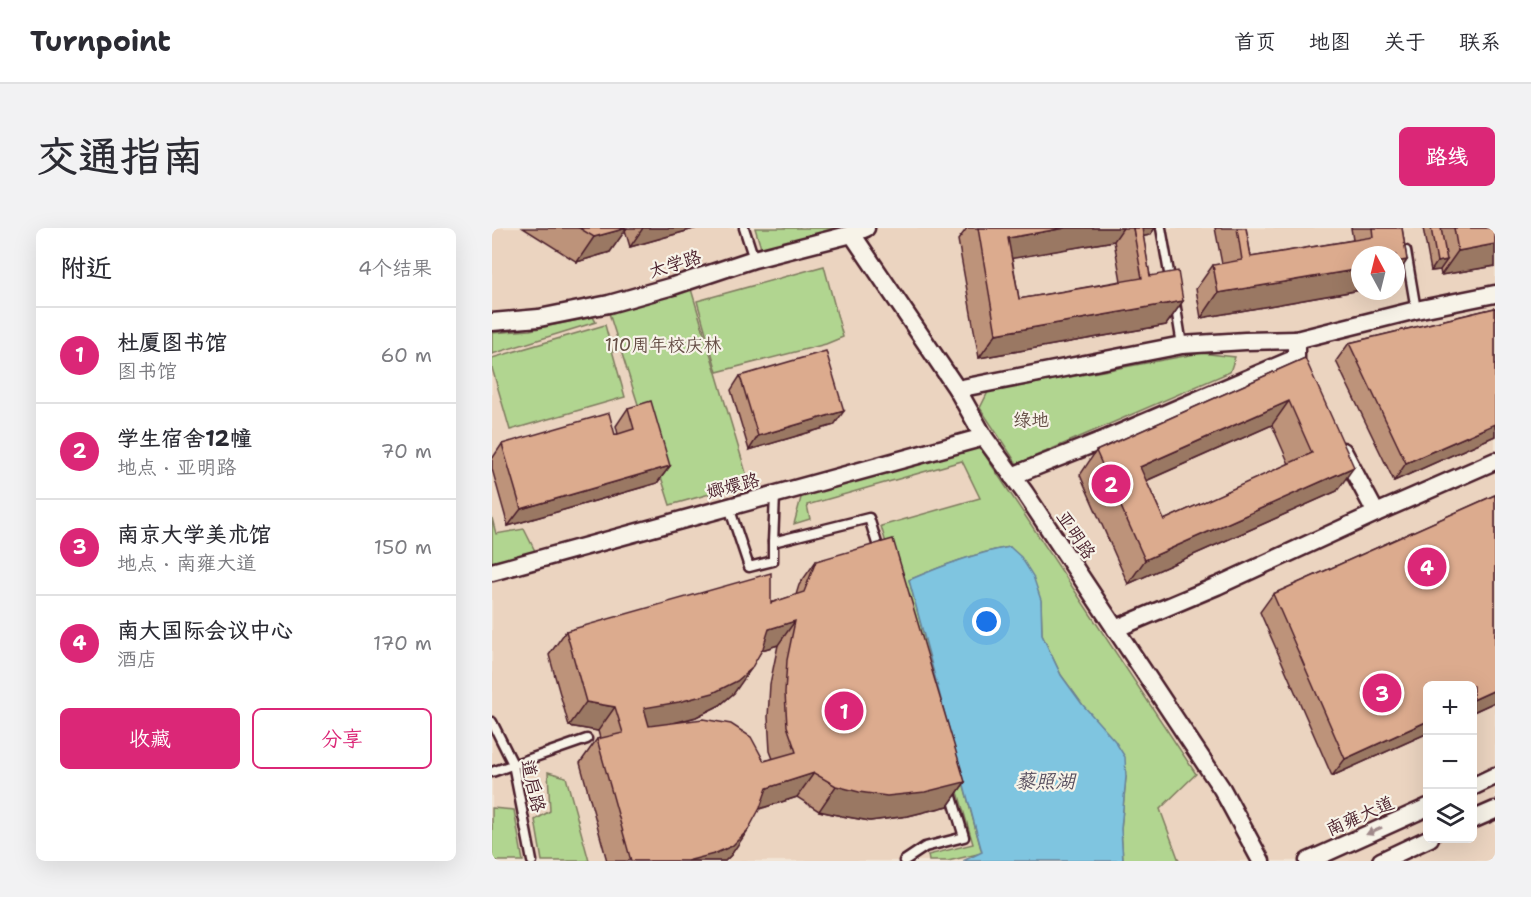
<!DOCTYPE html>
<html lang="zh">
<meta charset="utf-8">
<style>
body{margin:0;font-family:"Shantell Sans","LXGW WenKai TC",sans-serif;background:#f2f2f3;color:#2b2b33}
.controls{position:absolute;right:18px;bottom:18px;display:grid;overflow:hidden;border-radius:9px;box-shadow:0 6px 24px #0002}
.controls button{width:54px;height:54px;display:grid;place-items:center;padding:0;border:0;border-bottom:2px solid #e1e1e2;background:#fff;color:#2b2b33;font:30px sans-serif}
.compass{position:absolute;left:859px;top:18px;width:54px;height:54px;border-radius:50%;background:#fff;box-shadow:0 6px 24px #0002;rotate:353deg}
.you{position:absolute;left:495px;top:394px;width:21px;height:21px;margin:-15px;border:4px solid #fff;border-radius:50%;background:#1a73e8;box-shadow:0 0 0 9px #1a73e833}
.badge{display:grid;place-items:center;width:39px;height:39px;border-radius:50%;background:#db2777;color:#fff;font-size:20px;font-weight:700}
.pin{position:absolute;translate:-50% -50%;border:3px solid #fff;box-shadow:0 2px 6px #0006}
.list{margin:0;padding:0;list-style:none}
h2{display:flex;justify-content:space-between;align-items:center;height:78px;margin:0;padding:0 24px;font-size:26px}
h2 small{font-size:20px;font-weight:400;color:#7c7c81}
.list li{display:grid;grid-template-columns:39px 1fr auto;gap:18px;align-items:center;box-sizing:border-box;height:96px;padding:0 24px;border-top:2px solid #e1e1e2}
.list b{display:block;font-size:22px;white-space:nowrap}
.list p{margin:0;font-size:20px;white-space:nowrap;color:#7c7c81}
.list em{font-size:20px;font-style:normal;color:#7c7c81}
.actions{display:flex;gap:12px;padding:18px 24px}
.actions a{flex:1;padding:14px 0;border:2px solid #db2777;border-radius:9px;text-align:center;font-size:21px;color:#db2777}
.actions .main{background:#db2777;color:#fff}
.icon{flex:none;width:33px;height:33px;fill:none;stroke:currentColor;stroke-width:2;stroke-linecap:round;stroke-linejoin:round}
.map{position:relative;flex:none;width:1003px;height:633px;overflow:hidden;border-radius:9px}
header{display:flex;align-items:center;gap:36px;box-sizing:border-box;height:84px;padding:0 30px;background:#fff;border-bottom:2px solid #e1e1e2}
header strong{font-size:28px}
nav{display:flex;gap:33px;margin-inline-start:auto;font-size:21px}
.intro{display:flex;align-items:center;justify-content:space-between;box-sizing:border-box;height:144px;padding:0 36px}
h1{margin:0;font-size:42px}
.button{padding:15px 27px;border-radius:9px;background:#db2777;color:#fff;font-size:21px;font-weight:700}
main{display:flex;gap:36px;padding:0 36px}
aside{flex:1;background:#fff;border-radius:9px;box-shadow:0 6px 24px #0002}
.map>svg:first-child{display:block}
</style>
<header>
<strong>Turnpoint</strong>
<nav><a>首页</a><a>地图</a><a>关于</a><a>联系</a></nav>
</header>
<div class="intro"><h1>交通指南</h1><a class="button">路线</a></div>
<main>
<aside>
<h2>附近<small>4个结果</small></h2>
<ul class="list">
<li><span class="badge">1</span><div><b>杜厦图书馆</b><p>图书馆</p></div><em>60 m</em></li>
<li><span class="badge">2</span><div><b>学生宿舍12幢</b><p>地点 · 亚明路</p></div><em>70 m</em></li>
<li><span class="badge">3</span><div><b>南京大学美术馆</b><p>地点 · 南雍大道</p></div><em>150 m</em></li>
<li><span class="badge">4</span><div><b>南大国际会议中心</b><p>酒店</p></div><em>170 m</em></li>
</ul>
<div class="actions"><a class="main">收藏</a><a>分享</a></div>
</aside>
<div class="map">
<svg width="1003" height="633" viewBox="0 0 1003 633">
<rect width="100%" height="100%" fill="#f2e5d6"/>
<filter id="ink" filterUnits="userSpaceOnUse"><feTurbulence type="fractalNoise" baseFrequency=".0167" numOctaves="2"/><feDisplacementMap in="SourceGraphic" scale="12" xChannelSelector="R" yChannelSelector="G"/><feConvolveMatrix kernelMatrix="1 2 1 2 8 2 1 2 1" color-interpolation-filters="sRGB"/></filter>
<g filter="url(#ink)">
<!-- built -->
<path fill="#ebd4c0" fill-rule="evenodd" d="M0,0H1003V633H0ZM868,27H904V63H868ZM936,458H980V610H936Z"/>
<!-- green -->
<g fill="#b1d590" stroke="#7e7a5e" stroke-width="1.5">
<path d="M263,0H350L269,20Z"/>
<path d="M332,38L351,109L334,116L225,144L205,73Z"/>
<path d="M199,61L257,255L178,277L116,82Z"/>
<path d="M101,89L104,94L0,126V105L38,102Z"/>
<path d="M113,97L133,169L18,202L0,140V130Z"/>
<path d="M709,125L743,129L738,144L525,236L488,180L496,164Z"/>
<path d="M487,218L704,546L668,581L687,633H631L629,601L634,549L590,476L569,447L550,407L549,373L518,319C483,325 450,338 417,352L490,625L456,633H437L436,627L481,616L389,298L488,270L470,233L315,277L318,291L302,296L310,266Z"/>
<path d="M0,290L4,306L32,301L44,325L0,334Z"/>
<path d="M56,544L74,549L97,633H50L43,592L58,583Z"/>
<path d="M0,580L22,582L31,633H0Z"/>
</g>
<!-- water -->
<path fill="#7fc5e0" stroke="#6a8398" stroke-width="1.5" d="M518,319L529,329L541,348L549,372L550,407L569,447L590,476L623,513L633,529L634,549L629,601L631,633H471L490,624L417,352C450,338 483,325 518,319Z"/>
<g fill="none" stroke-linecap="round" stroke-linejoin="round">
<defs>
<g id="lane">
<path d="M252,0L262,31"/>
<path d="M669,0L679,56"/>
<path d="M914,23L924,82"/>
<path d="M683,74L690,117"/>
<path d="M237,279L257,339L281,333V314L377,290L388,325"/>
<path d="M281,314L283,267"/>
<path d="M0,494L21,536L40,633"/>
<path d="M0,544L95,511"/>
<path d="M412,633L433,619L472,609L458,562"/>
</g>
<g id="street">
<path d="M360,6L465,161L492,209L533,265L730,561L769,633"/>
<path d="M0,94L47,90L117,76L181,58L262,31L360,6L374,0"/>
<path d="M465,161L690,117L753,113L804,112"/>
<path d="M520,248L616,210L804,130V112L924,82L1003,66"/>
<path d="M884,285L1003,233"/>
<path d="M0,344L492,209"/>
<path d="M623,401L725,358L884,285L851,223"/>
<path d="M980,559L1003,548"/>
<path d="M980,592L1003,582"/>
<path d="M816,633L936,579"/>
<path d="M889,633L938,610"/>
</g>
</defs>
<!-- lane casing -->
<use href="#lane" stroke="#4a1f2b" stroke-width="13"/>
<!-- street casing -->
<use href="#street" stroke="#4a1f2b" stroke-width="21"/>
<!-- lane -->
<use href="#lane" stroke="#f7f3e8" stroke-width="8"/>
<!-- street -->
<use href="#street" stroke="#f7f3e8" stroke-width="16"/>
</g>
<!-- wall -->
<g fill="#bd937a" stroke="#4a1f2b" stroke-width="1.5" fill-rule="evenodd">
<path d="M31,0H205L138,19L133,2L118,24L85,34Z"/>
<path d="M475,0H663L658,7L651,8L658,48L691,73L674,97L487,130L466,12ZM622,13L629,53L527,71L520,30Z"/>
<path d="M723,0H754L759,29L861,12L859,0H910L915,32L904,49V27H868V62L709,90L704,61L721,37L730,36Z"/>
<path d="M931,0H1003V38L949,47L948,42L939,43Z"/>
<path d="M1003,80V208L902,253L844,133L857,115Z"/>
<path d="M813,130L845,263L636,356L588,247L604,223ZM780,197L797,236L672,292L654,253Z"/>
<path d="M248,148L342,197L257,222L239,162Z"/>
<path d="M136,180L178,238L165,255L16,298L0,241V231L10,216L126,206L124,198Z"/>
<path d="M1003,267V474L981,484V458H936V505L840,548L768,384L781,366Z"/>
<path d="M324,333L473,554L456,578L416,588L378,593L350,588L327,583L305,569L267,581L239,627L233,633H115L88,535L105,511L108,510L106,503L77,498L57,427L74,403L279,375L304,367L307,357ZM286,417L278,456L276,489L278,523L281,531L272,533L183,495L204,489L228,477L242,465L270,422Z"/>
</g>
<!-- shaded-wall -->
<g fill="#9a7863" stroke="#4a1f2b" stroke-width="1.5">
<path d="M135,0L118,24L85,34L102,9Z"/>
<path d="M151,0H205L138,19Z"/>
<path d="M573,0H631L622,13L499,34L516,10Z"/>
<path d="M641,0H663L658,7L643,10Z"/>
<path d="M1003,16V38L949,47L966,23Z"/>
<path d="M915,32L904,49V34Z"/>
<path d="M955,32L948,42L939,43L945,34Z"/>
<path d="M868,41V62L709,90L726,65Z"/>
<path d="M691,73L674,97L487,130L504,106Z"/>
<path d="M797,173L780,197L631,263L648,239Z"/>
<path d="M352,183L342,197L257,222L266,208Z"/>
<path d="M1003,196V208L902,253L914,235Z"/>
<path d="M178,238L165,255L16,298L29,281Z"/>
<path d="M862,239L845,263L636,356L653,332Z"/>
<path d="M303,393L286,417L260,425L277,401Z"/>
<path d="M259,441L242,465L228,477L204,489L170,498L135,504L152,480Z"/>
<path d="M1003,462V474L981,484V472Z"/>
<path d="M94,474L123,479L106,503L77,498Z"/>
<path d="M936,493V505L840,548L853,531Z"/>
<path d="M322,545L305,569L258,584L275,560Z"/>
<path d="M473,554L456,578L416,588L378,593L350,588L327,583L344,558Z"/>
<path d="M256,602L239,627L233,633H195Z"/>
</g>
<!-- building -->
<g fill="#dcab8e" stroke="#4a1f2b" stroke-width="1.5" fill-rule="evenodd">
<path d="M87,0H135L102,9Z"/>
<path d="M486,0H573L516,10L527,71L650,50L641,0H650L658,48L686,43L691,73L504,106Z"/>
<path d="M745,0H754L759,29L881,9L880,0H910L915,32L904,34V27H868V41L726,65L721,37L750,32Z"/>
<path d="M939,0H949L955,32L945,34Z"/>
<path d="M962,0H1003V16L966,23Z"/>
<path d="M1003,80V196L914,235L857,115Z"/>
<path d="M334,123L352,183L266,208L248,148Z"/>
<path d="M813,130L862,239L653,332L604,223ZM797,173L820,225L672,292L648,239Z"/>
<path d="M159,173L178,238L29,281L10,216L117,185L123,207L142,201L136,180Z"/>
<path d="M1003,267V462L981,472V458H936V493L853,531L781,366Z"/>
<path d="M401,311L473,554L433,564L395,568L367,564L344,558L322,545L275,560L268,580L256,602L240,618L222,626L195,633H139L105,511L131,505L123,479L94,474L74,403L279,345V375L312,364L324,333ZM303,393L295,432L293,465L295,498L304,524L272,533L259,509L239,496L211,491L157,498L152,480L187,474L221,465L245,453L259,441L271,420L277,401Z"/>
</g>
<!-- one-way arrows -->
<defs><path id="oneway-solid" d="M-6-.8H1V-3.2L6.5 0L1 3.2V.8H-6Z" transform="scale(1.5)"/></defs>
<use fill="#a0898a" href="#oneway-solid" transform="translate(882 603) rotate(156)"/>
</g>
<g text-anchor="middle" stroke-width="4.5" stroke-linejoin="round" paint-order="stroke">
<!-- street labels -->
<g font-size="18" fill="#4a1f2b" stroke="#f7f3e8">
<text transform="translate(183 36) rotate(-17)" y="6">太学路</text>
<text transform="translate(241 258) rotate(-15)" y="6">嫏嬛路</text>
<text transform="translate(584 307) rotate(56)" y="6">亚明路</text>
<text transform="translate(41 558) rotate(77)" y="6">道启路</text>
<text transform="translate(868 588) rotate(-24)" y="6">南雍大道</text>
</g>
<!-- park labels -->
<g font-size="18" fill="#644c44" stroke="#f7f3e8">
<text x="171" y="123">110周年校庆林</text>
<text x="539" y="198">绿地</text>
</g>
<!-- water labels -->
<g font-size="20" font-style="italic" fill="#5a5161" stroke="#f7f3e8">
<text x="553" y="560">藜照湖</text>
</g>
</g>
</svg>
<div class="controls">
<button>+</button>
<button>−</button>
<button><svg class="icon" aria-label="layers" viewBox="0 0 24 24"><path d="M12 4l9 5-9 5-9-5zM3 14l9 5 9-5"/></svg></button>
</div>
<svg class="compass" viewBox="-18 -18 36 36"><path d="M0-13l5 13h-10z" fill="#e53935"/><path d="M0 13l5-13h-10z" fill="#7c7c81"/></svg>
<div class="you"></div>
<div class="pin badge" style="left:352px;top:483px">1</div>
<div class="pin badge" style="left:619px;top:256px">2</div>
<div class="pin badge" style="left:890px;top:465px">3</div>
<div class="pin badge" style="left:935px;top:339px">4</div>
</div>
</main>
